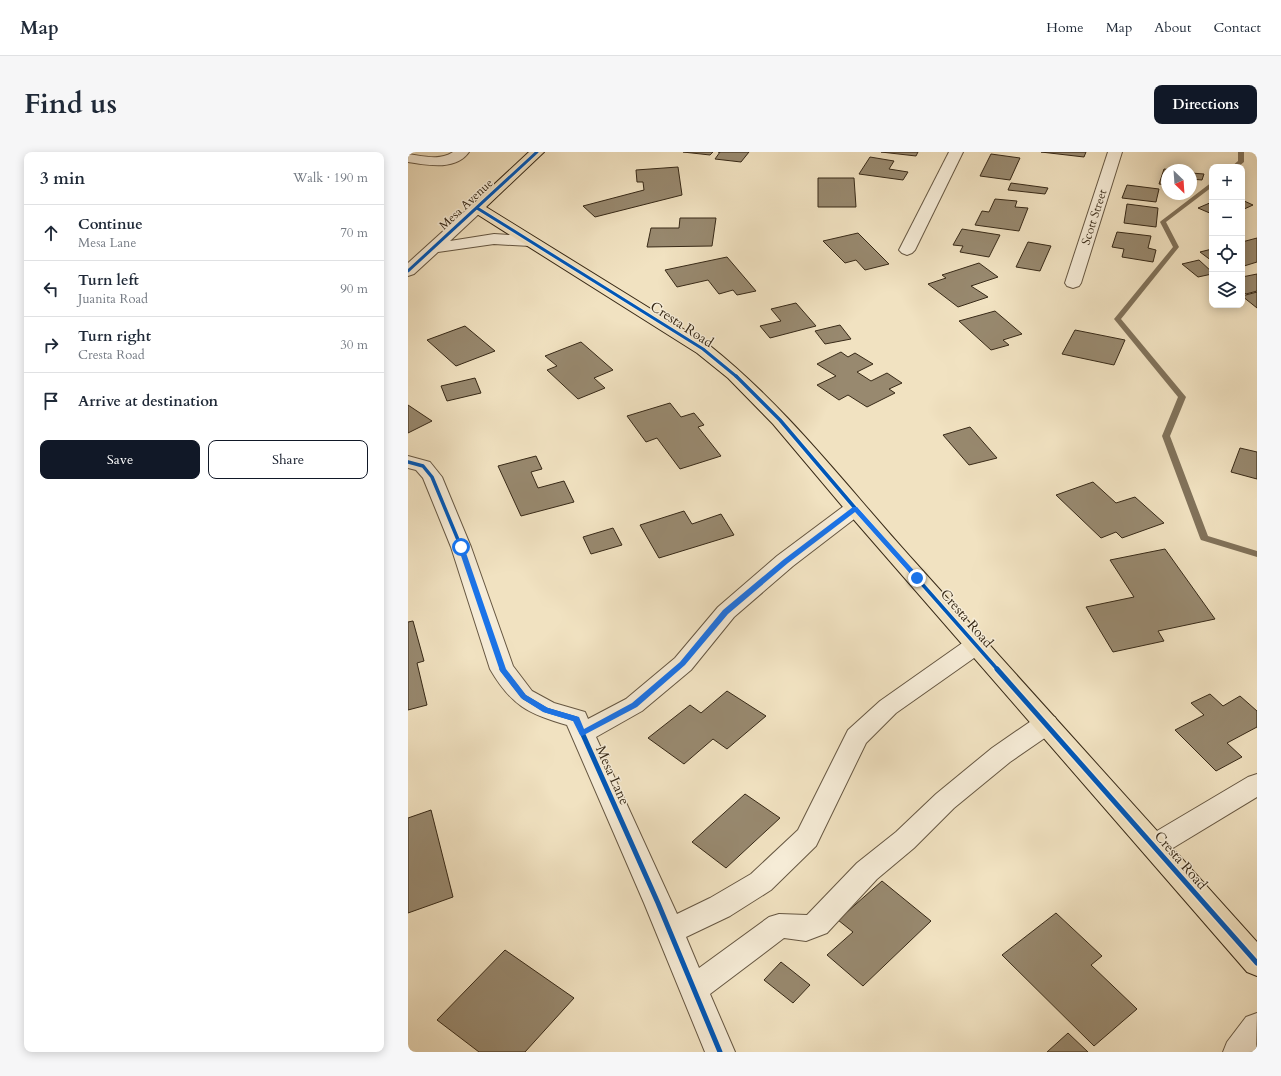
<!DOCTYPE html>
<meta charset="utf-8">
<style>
body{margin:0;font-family:Cardo,serif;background:#f6f6f7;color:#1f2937}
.controls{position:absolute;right:12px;top:12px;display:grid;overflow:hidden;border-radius:8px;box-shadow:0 2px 10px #0003}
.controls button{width:36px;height:36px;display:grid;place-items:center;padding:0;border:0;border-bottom:1px solid #e0e1e3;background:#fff;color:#1f2937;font:20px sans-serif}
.compass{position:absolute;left:753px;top:12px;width:36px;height:36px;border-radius:50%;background:#fff;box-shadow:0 2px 10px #0003;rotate:155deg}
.stop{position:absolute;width:12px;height:12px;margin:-9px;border:3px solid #1a73e8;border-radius:50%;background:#fff}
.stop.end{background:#1a73e8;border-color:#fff;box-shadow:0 1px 4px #0008}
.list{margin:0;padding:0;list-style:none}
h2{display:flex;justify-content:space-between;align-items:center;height:52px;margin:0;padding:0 16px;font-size:17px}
h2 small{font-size:13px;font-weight:400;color:#747a83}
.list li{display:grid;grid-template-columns:26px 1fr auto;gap:12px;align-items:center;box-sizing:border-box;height:56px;padding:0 16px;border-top:1px solid #e0e1e3}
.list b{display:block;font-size:15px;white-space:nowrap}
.list p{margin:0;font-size:13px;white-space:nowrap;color:#747a83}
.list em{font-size:13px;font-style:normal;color:#747a83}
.actions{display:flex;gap:8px;padding:12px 16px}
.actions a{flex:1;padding:9px 0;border:1px solid #111827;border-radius:8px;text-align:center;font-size:14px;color:#111827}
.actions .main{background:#111827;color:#fff}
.icon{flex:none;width:22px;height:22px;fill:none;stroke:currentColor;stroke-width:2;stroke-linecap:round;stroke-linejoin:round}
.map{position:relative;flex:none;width:849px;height:900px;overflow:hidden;border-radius:8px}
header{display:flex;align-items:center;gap:24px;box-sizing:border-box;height:56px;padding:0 20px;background:#fff;border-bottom:1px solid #e0e1e3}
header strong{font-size:19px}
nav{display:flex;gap:22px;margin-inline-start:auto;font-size:14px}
.intro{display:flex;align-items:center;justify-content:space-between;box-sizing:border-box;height:96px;padding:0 24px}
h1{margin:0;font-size:28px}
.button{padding:10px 18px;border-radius:8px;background:#111827;color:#fff;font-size:14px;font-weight:700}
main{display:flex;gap:24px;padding:0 24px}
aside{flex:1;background:#fff;border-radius:8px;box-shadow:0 2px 10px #0003}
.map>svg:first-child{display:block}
</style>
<header>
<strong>Map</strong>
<nav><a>Home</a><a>Map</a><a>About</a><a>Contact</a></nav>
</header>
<div class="intro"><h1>Find us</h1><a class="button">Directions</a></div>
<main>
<aside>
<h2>3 min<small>Walk · 190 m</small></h2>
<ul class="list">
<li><svg class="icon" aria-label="ahead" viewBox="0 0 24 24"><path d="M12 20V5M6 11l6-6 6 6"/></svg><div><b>Continue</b><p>Mesa Lane</p></div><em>70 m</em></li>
<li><svg class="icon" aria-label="left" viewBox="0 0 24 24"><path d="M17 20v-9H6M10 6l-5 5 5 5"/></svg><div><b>Turn left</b><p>Juanita Road</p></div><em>90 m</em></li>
<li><svg class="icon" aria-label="right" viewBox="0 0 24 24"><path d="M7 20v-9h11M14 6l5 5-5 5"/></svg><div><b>Turn right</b><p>Cresta Road</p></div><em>30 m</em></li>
<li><svg class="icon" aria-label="arrive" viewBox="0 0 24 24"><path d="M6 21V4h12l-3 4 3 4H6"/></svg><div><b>Arrive at destination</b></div></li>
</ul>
<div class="actions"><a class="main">Save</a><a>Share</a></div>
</aside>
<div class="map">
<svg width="849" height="900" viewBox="0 0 849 900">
<rect width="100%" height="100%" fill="#f1e2c1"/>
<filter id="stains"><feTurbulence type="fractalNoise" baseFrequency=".005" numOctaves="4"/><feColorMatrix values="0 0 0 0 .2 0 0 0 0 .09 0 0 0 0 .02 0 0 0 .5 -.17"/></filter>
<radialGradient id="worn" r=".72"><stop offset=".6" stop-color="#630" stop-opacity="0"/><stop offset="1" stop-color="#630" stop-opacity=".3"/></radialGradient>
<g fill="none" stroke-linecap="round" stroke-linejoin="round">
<!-- stream -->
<g fill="#81725a" fill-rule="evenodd">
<path d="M830,0H836V10L830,15H823L830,9Z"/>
<path d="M804,30V35L758,70L771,95L713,167L778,245L762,284L800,384L849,399V405L793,388L792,386L754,284L770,245L706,167L765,95L752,70L753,69Z"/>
</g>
</g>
<!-- building -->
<g fill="#98896f" stroke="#372917">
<path d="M275,0H305L302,3Z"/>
<path d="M310,0H341L333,10L307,7L312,0Z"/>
<path d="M473,0H510L508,4Z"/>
<path d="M633,0H678L676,5Z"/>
<path d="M583,2L612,6L602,28L572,24Z"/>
<path d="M462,5L486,9L481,17L500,20L495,28L451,22Z"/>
<path d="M270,15L274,43L187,65L175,54L236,38L235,30H229L228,18Z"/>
<path d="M756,17L764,18H759V33L751,32Z"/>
<path d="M783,21L796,22L794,28L783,27Z"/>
<path d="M410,26H446L448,55H410Z"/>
<path d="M603,31L640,36L637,42L600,38Z"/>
<path d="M719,33L751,37L748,50L714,46Z"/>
<path d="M587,47L609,49L607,55L620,56L611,79L567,73L574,59L581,60Z"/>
<path d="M834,48L845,53L834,58Z"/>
<path d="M804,50V62L790,56Z"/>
<path d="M719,52L750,56L748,75L716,71Z"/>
<path d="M272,66H308L304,94L239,95L243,76H271Z"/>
<path d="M554,77L592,83L581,105L552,100L555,94L545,93Z"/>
<path d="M709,80L743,84L740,96L748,98L745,110L714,105L716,97L704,95Z"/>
<path d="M450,81L481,112L457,118L448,108L437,111L415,89Z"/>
<path d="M849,86V110L836,114L834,113V90Z"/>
<path d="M620,90L643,94L632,119L608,115Z"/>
<path d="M804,97V109L792,100Z"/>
<path d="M319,105L348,139L329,143L325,138L311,142L300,128L269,135L257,118Z"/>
<path d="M791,108L804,120V122L790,125L774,112Z"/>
<path d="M571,111L590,125L563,134L580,145L550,155L520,132L538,126L534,123Z"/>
<path d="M849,122V139L838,142L834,139V125Z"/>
<path d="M849,140V156L834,144Z"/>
<path d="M388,151L408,174L362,186L352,174L373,169L363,157Z"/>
<path d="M587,159L614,182L595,188L601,193L583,198L551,169Z"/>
<path d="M432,173L443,187L417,192L407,179Z"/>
<path d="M57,174L87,199L48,214L19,188Z"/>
<path d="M667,178L717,188L706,213L654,202Z"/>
<path d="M173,190L205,218L186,226L197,236L170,247L139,218L149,214L137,204Z"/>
<path d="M433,200L440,205L447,201L465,212L449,220L463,229L479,221L494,231L481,237L487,241L459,255L440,243L431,248L409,233L428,224L409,212Z"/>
<path d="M67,226L73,241L39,249L33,234Z"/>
<path d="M262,251L273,265L286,261L296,273L290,275L313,304L272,317L249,286L238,290L219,264Z"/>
<path d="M0,253L24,269L0,281Z"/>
<path d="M562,275L589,306L561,313L535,283Z"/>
<path d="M832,296L849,300V327L823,320Z"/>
<path d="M128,304L134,317L123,320L130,336L156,329L166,350L113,364L90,314Z"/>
<path d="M685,330L708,351L727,345L756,371L714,386L708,380L693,386L648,343Z"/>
<path d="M276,359L284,372L313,362L326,383L251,406L232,373Z"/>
<path d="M205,376L214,393L183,402L175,385Z"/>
<path d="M757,397L807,467L750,479L756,489L705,500L678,455L726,445L702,408Z"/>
<path d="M5,469L16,509L9,511L19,553L0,558V470Z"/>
<path d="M319,539L358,564L319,597L305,587L276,612L240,586L282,553L293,561Z"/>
<path d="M802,542L815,554L832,544L849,559V575L819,591L834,605L808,619L767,578L796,563L783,551Z"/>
<path d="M337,642L372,666L318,716L284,690Z"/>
<path d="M23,658L45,745L0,761V666Z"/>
<path d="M474,729L523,769L455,834L419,803L445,780L430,768Z"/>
<path d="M648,761L694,804L683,813L729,857L686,894L594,803Z"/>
<path d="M97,798L166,846L117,900H71L29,868Z"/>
<path d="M373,810L402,833L385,851L356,828Z"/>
<path d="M660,881L680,900H639Z"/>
</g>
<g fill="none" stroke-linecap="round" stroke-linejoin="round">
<defs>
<g id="minor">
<path d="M45,0H61C48,19 19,13 0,10V2C15,4 32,9 45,0Z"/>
<path d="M541,0H555L507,98L504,101L499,103L494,101L491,98Z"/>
<path d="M700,0H714L673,131L671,134L665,136L659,134L657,131Z"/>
<path d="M69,52L74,53L76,56L74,59L42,89L86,82L122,84L127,86L130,89L127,92L122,94L86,92L30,100L6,122L0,124V111L64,53Z"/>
<path d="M0,304L22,310L34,325L63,395L105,514L124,539L146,551L177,560L180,567L218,547L267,506L310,455L369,404L440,351L447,350L454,351L457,356L454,361L385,414L326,465L283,518L234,559L188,585L269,762L302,746L343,722L390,678L440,578L472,549L560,487L568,485L576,487L579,493L576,499L488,561L458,591L408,694L363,738L322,764L278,785L291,816L361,765L371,762L399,763L449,711L488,680L528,642L584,596L629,565L638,563L647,565L650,572L647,579L602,610L546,656L506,696L469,727L419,781L398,789L376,786L302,842L327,900H297L236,751L159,573C120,562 103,553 82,517L43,395L15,326L8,318L0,316Z"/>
<path d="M849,622V645L755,702L746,705L737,702L733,694L737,686L840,625Z"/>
<path d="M849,861L848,900H815L819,890L838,865Z"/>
</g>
<path id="major" d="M121,0H136L78,55L301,193C379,255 439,335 506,409C620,536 735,663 849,790V824L839,820L440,361L365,272L320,226L289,201L64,59L62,56L64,53Z"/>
</defs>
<!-- minor casing -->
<use href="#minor" stroke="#665742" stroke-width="2"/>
<!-- major casing -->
<use href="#major" stroke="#372917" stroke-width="2"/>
<!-- minor -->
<use href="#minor" fill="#f6ecd7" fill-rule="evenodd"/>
<!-- major -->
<use href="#major" fill="#f1e2c1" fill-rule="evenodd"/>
<defs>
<g id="cycleway-far2">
<path d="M69,56L295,197L329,225"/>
<path d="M0,119L129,0"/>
</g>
<g id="cycleway-far1">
<path d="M328,224L372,268L447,356L590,518"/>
<path d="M0,310L15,314L24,325L53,395L95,518"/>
</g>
<g id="cycleway">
<path d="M94,517L116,545L138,558L168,567L250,751L312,900"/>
<path d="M589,517L849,811"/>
</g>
</defs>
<!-- cycleway-far2 casing -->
<use href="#cycleway-far2" stroke="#f6ecd7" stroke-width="5"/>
<!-- cycleway-far1 casing -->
<use href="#cycleway-far1" stroke="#f6ecd7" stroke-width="6"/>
<!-- cycleway casing -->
<use href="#cycleway" stroke="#f6ecd7" stroke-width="8"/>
<!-- cycleway-far2 -->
<use href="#cycleway-far2" stroke="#0057b8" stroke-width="3"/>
<!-- cycleway-far1 -->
<use href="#cycleway-far1" stroke="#0057b8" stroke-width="3.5"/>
<!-- cycleway -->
<use href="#cycleway" stroke="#0057b8" stroke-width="5"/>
</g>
<!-- route -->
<path fill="#1a73e8" d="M445,355H449L511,424V427H507L447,360L380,411L320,462L277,513L229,555L174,584L172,583L165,569L135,560L113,546L92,519L50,395L53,393L56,395L98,517L118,543L140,556L171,565L176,577L224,551L272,510L315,458L375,408Z"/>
<g text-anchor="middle" stroke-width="3" stroke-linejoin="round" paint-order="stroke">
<!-- far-street labels -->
<g font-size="12" fill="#372917" stroke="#f6ecd7">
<text transform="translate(58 52) rotate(-43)" y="4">Mesa Avenue</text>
<text transform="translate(686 65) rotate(-72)" y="4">Scott Street</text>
</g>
<!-- street labels -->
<g font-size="14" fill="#372917" stroke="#f6ecd7">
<text transform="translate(274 172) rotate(33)" y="5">Cresta Road</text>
<text transform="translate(559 466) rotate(49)" y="5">Cresta Road</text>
<text transform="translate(205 623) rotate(66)" y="5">Mesa Lane</text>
<text transform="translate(773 708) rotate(49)" y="5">Cresta Road</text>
</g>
</g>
<rect width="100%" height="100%" filter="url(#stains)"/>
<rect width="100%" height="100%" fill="url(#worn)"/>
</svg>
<div class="controls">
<button>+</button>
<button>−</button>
<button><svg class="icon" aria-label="locate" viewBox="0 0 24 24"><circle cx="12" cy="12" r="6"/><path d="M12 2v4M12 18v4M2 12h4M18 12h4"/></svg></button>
<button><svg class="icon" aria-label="layers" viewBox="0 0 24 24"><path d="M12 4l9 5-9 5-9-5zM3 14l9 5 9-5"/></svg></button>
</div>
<svg class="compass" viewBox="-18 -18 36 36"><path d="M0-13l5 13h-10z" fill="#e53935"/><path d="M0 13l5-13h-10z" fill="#747a83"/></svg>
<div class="stop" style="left:53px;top:395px"></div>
<div class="stop end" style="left:509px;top:426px"></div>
</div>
</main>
